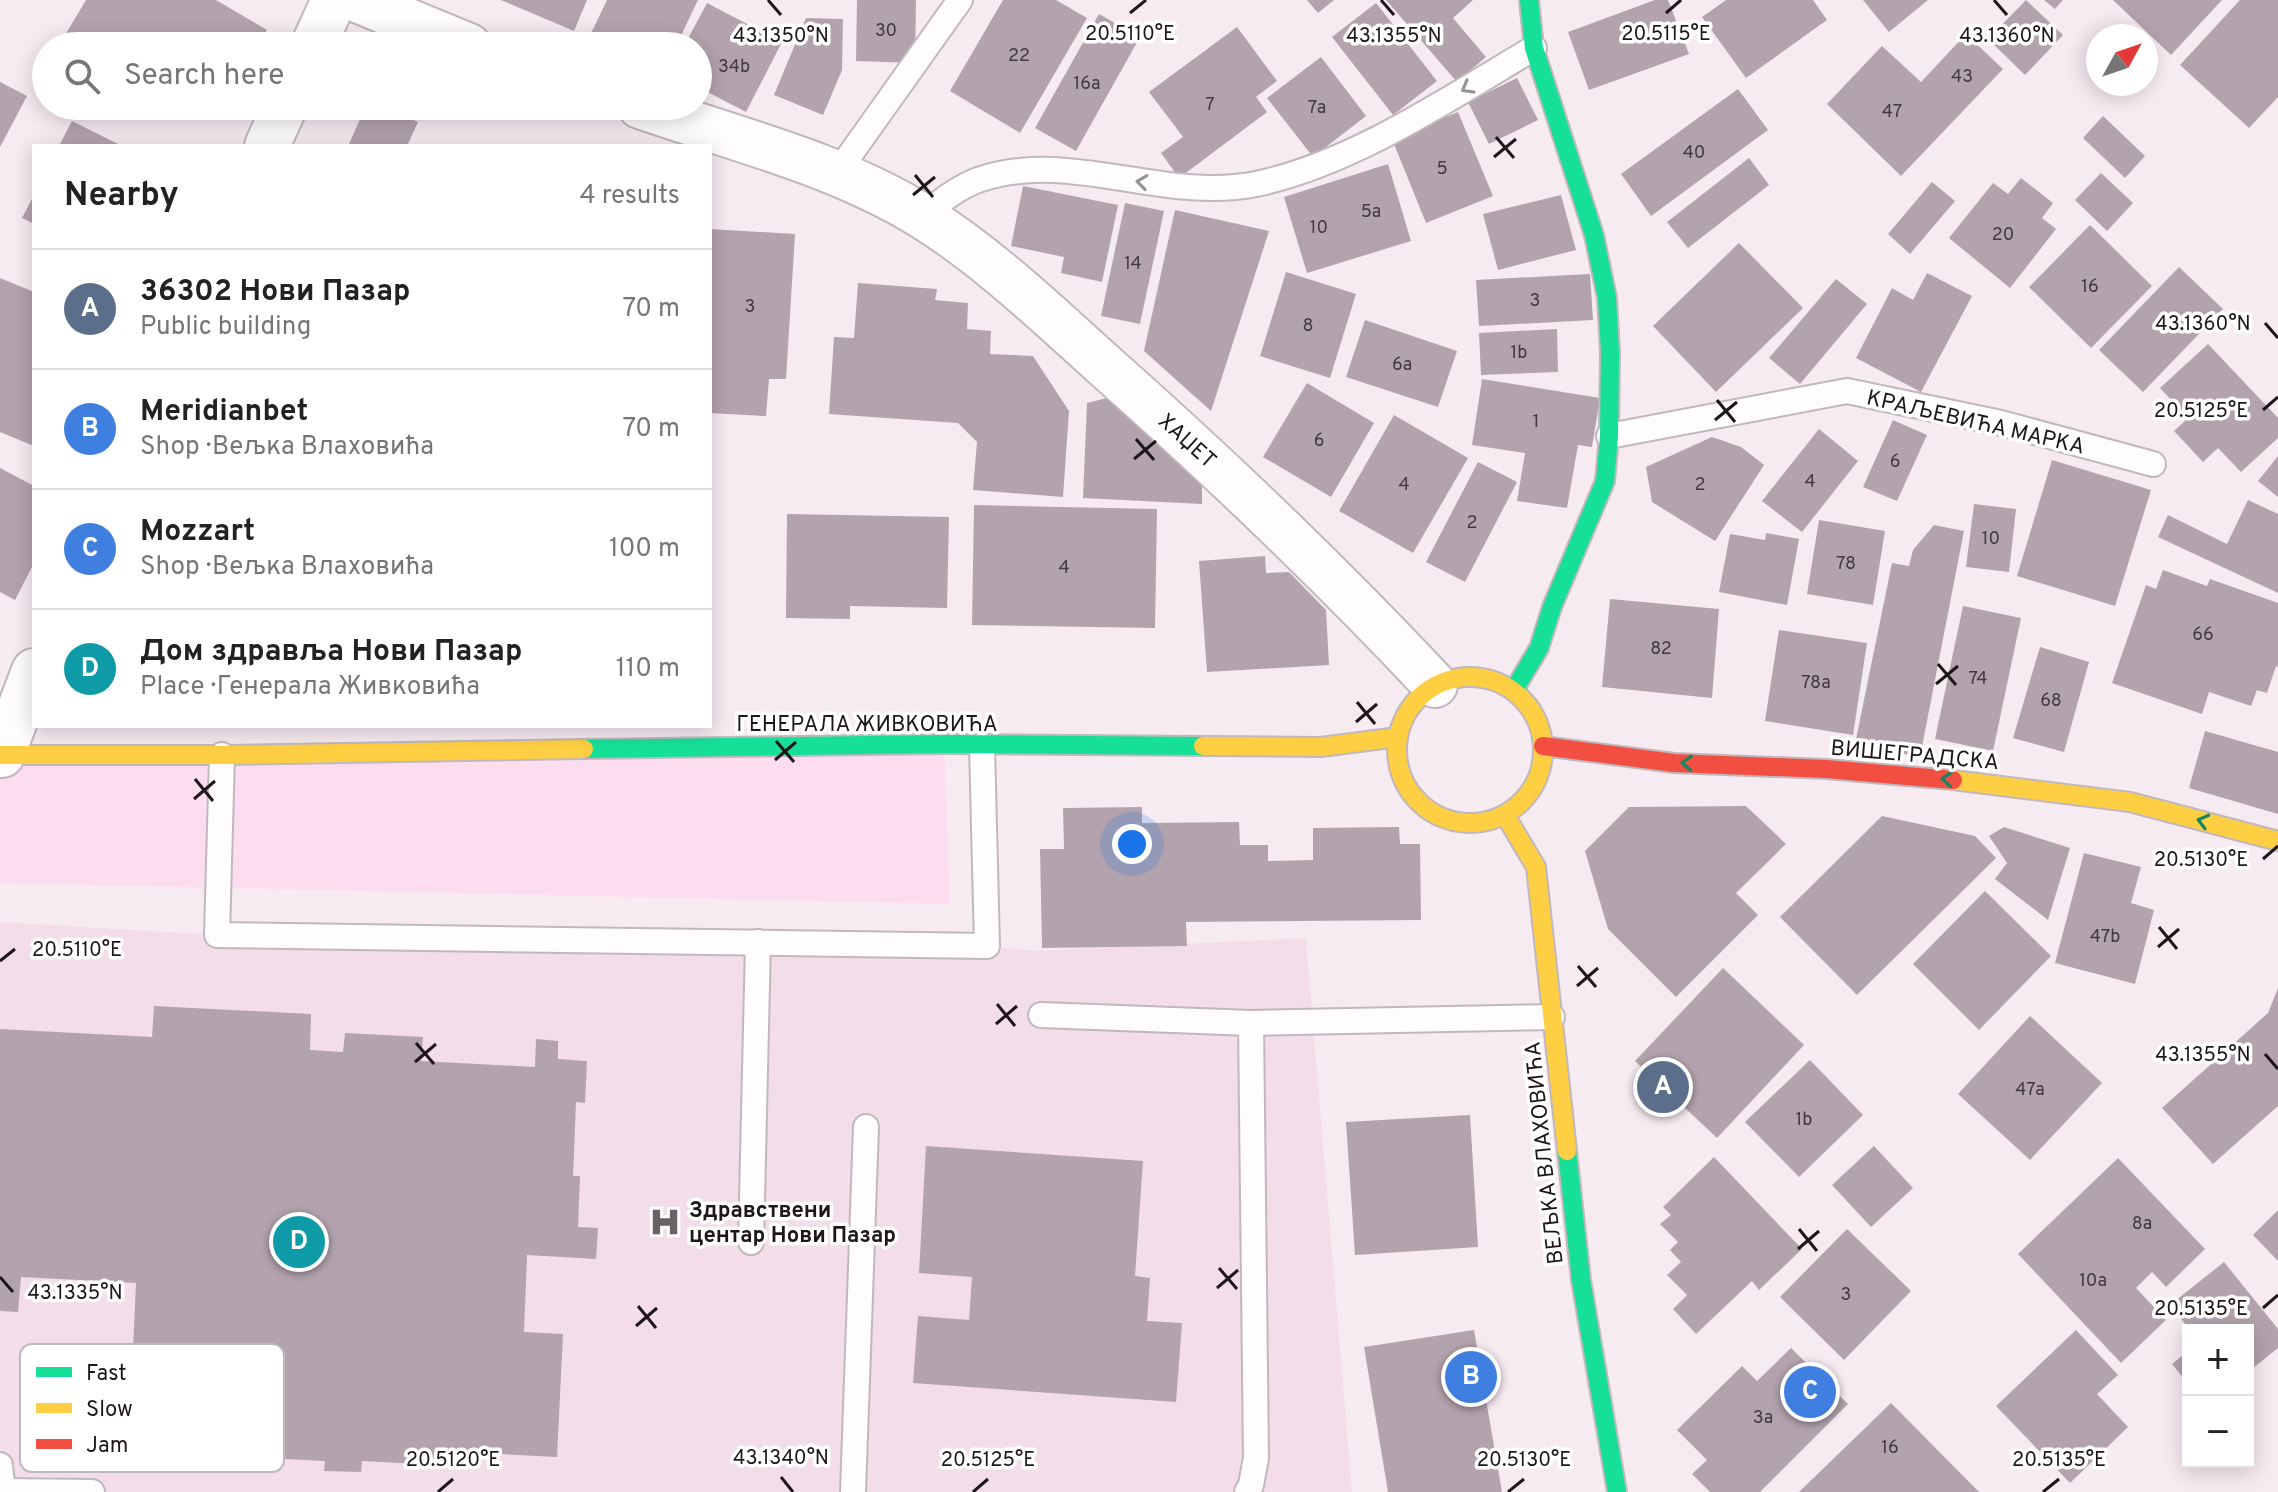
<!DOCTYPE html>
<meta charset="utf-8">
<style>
body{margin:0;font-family:Overpass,sans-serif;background:#f2f2f2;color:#222}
.controls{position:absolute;right:24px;bottom:24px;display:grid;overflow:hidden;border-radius:0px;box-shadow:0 4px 20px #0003}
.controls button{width:72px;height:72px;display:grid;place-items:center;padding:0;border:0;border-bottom:2px solid #e0e0e0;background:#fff;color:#222;font:40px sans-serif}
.compass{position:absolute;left:2086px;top:24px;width:72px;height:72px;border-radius:50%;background:#fff;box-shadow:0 4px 20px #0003;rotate:50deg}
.you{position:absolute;left:1132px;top:844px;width:28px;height:28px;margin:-20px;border:6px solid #fff;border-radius:50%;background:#1a73e8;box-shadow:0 0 0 12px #1a73e833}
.badge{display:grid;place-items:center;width:52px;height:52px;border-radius:50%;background:#111827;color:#fff;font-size:26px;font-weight:700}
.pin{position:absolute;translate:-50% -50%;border:4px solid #fff;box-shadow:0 2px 8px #0006}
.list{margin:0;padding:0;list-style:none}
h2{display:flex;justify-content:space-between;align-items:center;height:104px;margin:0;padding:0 32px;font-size:34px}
h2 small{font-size:26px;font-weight:400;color:#767676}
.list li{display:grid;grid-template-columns:52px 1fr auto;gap:24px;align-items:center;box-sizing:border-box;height:120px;padding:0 32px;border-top:2px solid #e0e0e0}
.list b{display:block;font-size:30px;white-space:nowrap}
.list p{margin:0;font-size:26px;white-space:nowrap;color:#767676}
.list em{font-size:26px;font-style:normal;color:#767676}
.icon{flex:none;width:44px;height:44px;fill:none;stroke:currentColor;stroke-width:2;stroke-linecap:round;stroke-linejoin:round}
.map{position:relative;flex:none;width:2278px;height:1492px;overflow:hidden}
.search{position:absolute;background:#fff;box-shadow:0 4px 20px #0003;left:32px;top:32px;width:680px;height:88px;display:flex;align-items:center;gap:20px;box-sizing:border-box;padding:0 28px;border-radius:44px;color:#767676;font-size:30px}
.panel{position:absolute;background:#fff;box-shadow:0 4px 20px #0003;left:32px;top:144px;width:680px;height:584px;border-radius:0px}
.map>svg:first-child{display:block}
</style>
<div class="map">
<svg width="2278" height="1492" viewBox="0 0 2278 1492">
<rect width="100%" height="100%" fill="#f7ebf2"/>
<!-- built -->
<path fill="#f2dde9" d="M0,922L217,935L987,946L1035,951L1306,938L1352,1492H0Z"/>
<!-- green -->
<path fill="#fbddef" d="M944,744L950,904L0,883V755Z"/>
<!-- building -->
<g fill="#b3a3ad">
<path d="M86,0H216L267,30L257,46H80L64,37Z"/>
<path d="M501,0H587L574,31Z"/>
<path d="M607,0H698L676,46H589L586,44Z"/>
<path d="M857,0H916L915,63L856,61Z"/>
<path d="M1003,0H1056L1087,18L1020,133L950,91Z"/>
<path d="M1307,0H1334L1318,13Z"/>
<path d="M1386,0H1473L1453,18L1486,57L1457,82Z"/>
<path d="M1655,0H1668L1689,54L1589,90L1568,32Z"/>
<path d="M1726,0H1813L1827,20L1746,78L1702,17Z"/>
<path d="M1863,0H1928L1889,32Z"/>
<path d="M2026,0L2063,35L2025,75L1988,39Z"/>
<path d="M2044,0H2063L2055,9Z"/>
<path d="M2113,0H2222L2171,55Z"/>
<path d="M2240,0H2278V97L2249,128L2180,65Z"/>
<path d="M707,3L782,42L746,112L698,87V46H684Z"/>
<path d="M1376,3L1437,81L1393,115L1332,37Z"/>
<path d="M1099,14L1140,37L1076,151L1035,128Z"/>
<path d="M806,18L843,19L842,70L823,115L774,95Z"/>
<path d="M1237,27L1277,81L1256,97L1267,112L1179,178L1161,153L1183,137L1149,92Z"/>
<path d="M1966,34L2003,69L1901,176L1827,104L1882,46L1921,82Z"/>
<path d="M1321,57L1366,116L1313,157L1267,98Z"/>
<path d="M1517,78L1538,120L1489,144L1468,102Z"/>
<path d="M0,82L27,96L0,147Z"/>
<path d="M1738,89L1768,130L1651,216L1621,174Z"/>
<path d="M139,106H161L155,116Z"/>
<path d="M191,106H221L213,120Z"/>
<path d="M366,106H382L418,122L407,146H348Z"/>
<path d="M1458,112L1493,196L1426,223L1392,139Z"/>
<path d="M2103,116L2145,156L2125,178L2083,138Z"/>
<path d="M72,121L122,146H59Z"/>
<path d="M1749,158L1769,185L1688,248L1667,222Z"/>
<path d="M1388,164L1411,241L1307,273L1284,197Z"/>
<path d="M2101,173L2133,203L2107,231L2075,200Z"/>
<path d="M2021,178L2053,203L2042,218L2056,229L2010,288L1949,238L1993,183L2008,194Z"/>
<path d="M1932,182L1955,201L1910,254L1888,234Z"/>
<path d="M1023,186L1118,205L1102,282L1061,273L1064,257L1011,246Z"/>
<path d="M34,195V224L22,218Z"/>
<path d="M1561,195L1576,250L1498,270L1483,214Z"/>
<path d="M1125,203L1164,211L1140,324L1101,316Z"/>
<path d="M1175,210L1269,231L1211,411L1144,351Z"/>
<path d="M2090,225L2152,286L2091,348L2029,287Z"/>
<path d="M710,229L795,234L786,379H769L766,416L710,413Z"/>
<path d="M1739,243L1803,308L1716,392L1653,326Z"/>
<path d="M2179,267L2223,309L2143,392L2099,350Z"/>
<path d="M1286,272L1356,294L1330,378L1260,356Z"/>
<path d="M1927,273L1972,296L1921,392L1856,358L1892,288L1913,300Z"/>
<path d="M1590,274L1593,320L1479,326L1476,280Z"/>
<path d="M0,278L34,292V446L0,432Z"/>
<path d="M1836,279L1867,304L1800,384L1769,358Z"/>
<path d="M858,283L937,289L935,300L968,303L967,329L991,331L990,354L1033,356L1069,411L1063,497L973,490L977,442L958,423L829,414L834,337L854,338Z"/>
<path d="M1365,320L1457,351L1438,407L1346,377Z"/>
<path d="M1557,329L1558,372L1481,375L1479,333Z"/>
<path d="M2208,344L2278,418V438L2241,472L2218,448L2203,462L2174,431L2188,418L2160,388Z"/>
<path d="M1482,379L1600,398L1592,447L1578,445L1567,508L1517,501L1525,453L1472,445Z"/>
<path d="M1307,383L1374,423L1331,497L1263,457Z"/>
<path d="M1107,398L1202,484V504L1083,498L1087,403Z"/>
<path d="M1394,415L1468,458L1413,553L1339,511Z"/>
<path d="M1893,420L1927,435L1897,501L1863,487Z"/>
<path d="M1819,429L1858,461L1802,532L1762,501Z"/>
<path d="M1712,437L1741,447L1764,465L1715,541L1652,502L1646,467Z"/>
<path d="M2278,456V497L2258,481Z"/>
<path d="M2052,460L2151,490L2115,606L2017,576Z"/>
<path d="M1478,462L1517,482L1465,582L1426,562Z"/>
<path d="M0,468L34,486V563L15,600L0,592Z"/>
<path d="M2248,500L2278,514V593L2158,537L2168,515L2227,544Z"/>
<path d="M1974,504L2016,509L2009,572L1966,567Z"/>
<path d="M974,505L1157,509L1155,628L972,625Z"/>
<path d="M787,514L949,517L947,608L850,606V619L786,618Z"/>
<path d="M1819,520L1885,531L1873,605L1807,594Z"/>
<path d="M1934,525L1964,531L1920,757L1855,744L1892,563L1909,566L1913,550Z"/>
<path d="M1766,533L1799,539L1787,605L1719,592L1730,534L1765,540Z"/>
<path d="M1265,556L1266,573L1289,572L1326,610L1329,665L1207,672L1199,561Z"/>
<path d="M2163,570L2207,586L2210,579L2278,603V667L2276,666L2267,693L2257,690L2251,706L2209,692L2202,714L2112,683L2146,585L2156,589Z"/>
<path d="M1610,599L1719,609L1712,698L1602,687Z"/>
<path d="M1963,606L2021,618L1993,751L1935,739Z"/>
<path d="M1779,630L1867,643L1853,735L1765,721Z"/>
<path d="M2040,647L2089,662L2064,752L2013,738Z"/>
<path d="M2205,731L2278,752V814L2189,788Z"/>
<path d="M1746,806L1786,844L1736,893L1758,915L1676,997L1608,929L1585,851L1629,807Z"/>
<path d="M1142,807V823L1239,822L1240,845H1268V861L1313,860V828L1399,827L1400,844H1420L1421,920L1186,922L1187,946L1042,948L1040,849H1064L1063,808Z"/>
<path d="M1882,816L1975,836L1996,858L1857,995L1780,917Z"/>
<path d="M2004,827L2070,848L2048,920L1995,879L2007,863L1989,836Z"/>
<path d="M2084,853L2141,867L2131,903L2154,910L2135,984L2055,963Z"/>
<path d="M1985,891L2051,956L1979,1030L1913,964Z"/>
<path d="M1723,968L1804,1045L1717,1138L1635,1061Z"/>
<path d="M2278,988V1106L2213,1164L2162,1108L2268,1013Z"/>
<path d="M154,1006L311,1014L310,1050L343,1052L345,1033L423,1037L421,1061L535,1067L536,1039L558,1041V1059L587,1061L585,1103L576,1102L573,1176H580L578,1227L598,1228L596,1259L527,1255L524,1332L563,1334L557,1457L460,1452L459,1466L362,1461L361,1472L324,1471L325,1461L187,1454V1441L129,1438L136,1283L21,1277L18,1312L0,1311V1029L152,1037Z"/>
<path d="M2030,1016L2102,1083L2030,1160L1958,1094Z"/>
<path d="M1810,1060L1863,1115L1799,1177L1745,1122Z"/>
<path d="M1470,1115L1478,1247L1355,1255L1346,1122Z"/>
<path d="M926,1146L1143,1161L1135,1276L1150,1278L1147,1321L1182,1323L1176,1402L913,1383L918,1316L969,1320L972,1277L919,1273Z"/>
<path d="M1874,1146L1913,1188L1871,1227L1832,1185Z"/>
<path d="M1714,1157L1802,1249L1759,1290L1752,1281L1696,1334L1673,1309L1687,1295L1667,1275L1681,1262L1670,1250L1678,1242L1660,1224L1671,1215L1663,1207Z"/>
<path d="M2118,1158L2205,1249L2166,1287L2152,1272L2136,1288L2166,1320L2121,1363L2018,1254Z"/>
<path d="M2278,1210V1261L2253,1235Z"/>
<path d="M1847,1229L1911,1291L1844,1360L1780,1297Z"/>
<path d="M2224,1262L2278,1329V1348L2248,1372V1330H2190L2170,1305Z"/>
<path d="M1474,1330L1502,1492H1388L1364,1347Z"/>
<path d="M2076,1330L2118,1375L2097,1394L2128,1427L2070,1483L1996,1406Z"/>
<path d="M1791,1348L1848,1404L1760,1492H1710L1692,1474L1707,1460L1677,1430L1742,1366L1757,1381Z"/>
<path d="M2188,1351V1384L2172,1364Z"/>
<path d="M1891,1403L1979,1492H1799Z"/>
</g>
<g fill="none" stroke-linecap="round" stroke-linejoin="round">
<defs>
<g id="lane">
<path d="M837,173L960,0"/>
<path d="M922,216C940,202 957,188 978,180C1069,148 1163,203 1256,184C1352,164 1450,98 1534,48"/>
<path d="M1609,436L1847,391L2001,423L2153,464"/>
<path d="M222,755L217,935L987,946L982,746"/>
<path d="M1041,1015L1251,1023L1552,1017"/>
<path d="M751,1242L758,942"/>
<path d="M0,1465L3,1492"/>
<path d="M3,1491L92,1492"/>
<path d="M853,1492L866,1127"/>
<path d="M1247,1492L1251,1485L1256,1458L1251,1023"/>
</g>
<g id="street">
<path d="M357,0L469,46"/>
<path d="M313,46L334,0"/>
<path d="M640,106C734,139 836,163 922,216C988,257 1046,313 1104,365C1219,467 1330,573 1435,685"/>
<path d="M267,146L285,106"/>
<path d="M2,755L34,671"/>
</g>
<g id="fast">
<path d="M1514,690L1539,648L1552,607L1605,481L1609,436L1610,352L1607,298L1594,235L1534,48L1529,0"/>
<path d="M584,749L944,744L1203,746"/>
<path d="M1567,1151L1581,1280L1617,1492"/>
</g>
<g id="slow">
<circle cx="1470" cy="750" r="73"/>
<path d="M1203,746L1321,747L1398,737"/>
<path d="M0,755H222L584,749"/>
<path d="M1953,780L2130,802L2278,841"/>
<path d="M1505,815L1536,867L1567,1151"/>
</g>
<path id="jam" d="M1543,746L1674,763L1826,769L1953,780"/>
</defs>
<!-- lane casing -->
<use href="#lane" stroke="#c1b8bd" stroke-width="28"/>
<!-- street casing -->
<use href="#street" stroke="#c1b8bd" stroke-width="48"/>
<!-- fast casing -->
<use href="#fast" stroke="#c1b8bd" stroke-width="22"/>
<!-- slow casing -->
<use href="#slow" stroke="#c1b8bd" stroke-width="22"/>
<!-- jam casing -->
<use href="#jam" stroke="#c1b8bd" stroke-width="22"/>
<!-- lane -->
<use href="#lane" stroke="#fefcfd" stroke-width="24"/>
<!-- street -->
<use href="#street" stroke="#fefcfd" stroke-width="44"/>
<!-- fast -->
<use href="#fast" stroke="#16e098" stroke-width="18"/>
<!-- slow -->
<use href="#slow" stroke="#ffcf43" stroke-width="18"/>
<!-- jam -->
<use href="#jam" stroke="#f24e42" stroke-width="18"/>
</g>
<!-- one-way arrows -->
<defs><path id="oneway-chevron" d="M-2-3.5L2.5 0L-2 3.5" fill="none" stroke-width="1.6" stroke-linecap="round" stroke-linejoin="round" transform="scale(2)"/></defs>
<g stroke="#999497">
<use href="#oneway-chevron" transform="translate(1467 88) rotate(150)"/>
<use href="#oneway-chevron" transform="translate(1142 182) rotate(-172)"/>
</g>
<g stroke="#19855f">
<use href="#oneway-chevron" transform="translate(1687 763) rotate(-177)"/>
<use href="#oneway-chevron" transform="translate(1947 779) rotate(-175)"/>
<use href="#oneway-chevron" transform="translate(2203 821) rotate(-165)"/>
</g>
<!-- ticks -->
<path fill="none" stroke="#1d161a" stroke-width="3" d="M768,0L781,15M1381,0L1394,15M1994,0L2007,15M1130,13L1146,0M1666,13L1681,0M1496,137L1514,158M1494,157L1516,139M915,175L933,197M913,195L935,177M2265,323L2278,338M1717,400L1735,422M2263,410L2278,397M1715,420L1737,402M1136,439L1154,460M1134,459L1156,441M1938,664L1956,685M1936,684L1958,666M1357,702L1375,724M1356,722L1377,704M776,741L794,762M775,760L796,742M195,779L213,801M194,799L215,781M2263,859L2278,846M2159,927L2177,949M2158,947L2179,929M0,961L15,949M1578,966L1596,987M1577,986L1598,968M997,1004L1015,1026M996,1024L1017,1006M416,1043L434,1064M2265,1054L2278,1069M415,1062L436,1044M1799,1229L1817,1251M1798,1249L1819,1231M1219,1268L1237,1289M0,1277L13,1292M1217,1288L1238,1270M638,1306L656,1328M2263,1308L2278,1295M636,1326L657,1308M781,1477L793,1492M438,1492L453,1479M973,1492L988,1479M1508,1492L1524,1479M2043,1492L2059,1479"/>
<!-- icons -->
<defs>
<symbol id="hospital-bare" viewBox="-9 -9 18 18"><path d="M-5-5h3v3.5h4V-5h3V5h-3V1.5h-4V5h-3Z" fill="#696166" stroke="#fff" stroke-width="2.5" paint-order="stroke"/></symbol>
</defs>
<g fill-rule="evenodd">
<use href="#hospital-bare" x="643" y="1200" width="44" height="44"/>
</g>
<g text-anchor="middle" stroke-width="7" stroke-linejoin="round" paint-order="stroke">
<!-- number labels -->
<g font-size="18" fill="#42393f">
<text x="886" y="36">30</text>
<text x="1019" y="61">22</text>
<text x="734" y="72">34b</text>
<text x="1962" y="82">43</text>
<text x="1087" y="89">16a</text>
<text x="1210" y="110">7</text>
<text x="1317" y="113">7a</text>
<text x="1892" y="117">47</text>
<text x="1694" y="158">40</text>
<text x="1442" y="174">5</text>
<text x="1371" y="217">5a</text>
<text x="1319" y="233">10</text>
<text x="2003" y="240">20</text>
<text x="1133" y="269">14</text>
<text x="2090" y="292">16</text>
<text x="1535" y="306">3</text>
<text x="750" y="312">3</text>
<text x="1308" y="331">8</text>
<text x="1519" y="358">1b</text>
<text x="1402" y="370">6a</text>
<text x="1536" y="427">1</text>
<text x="1319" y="446">6</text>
<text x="1895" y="467">6</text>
<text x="1810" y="487">4</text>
<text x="1404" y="490">4</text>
<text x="1700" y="490">2</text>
<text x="1472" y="528">2</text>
<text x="1991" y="544">10</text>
<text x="1846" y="569">78</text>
<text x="1064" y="573">4</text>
<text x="2203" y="640">66</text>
<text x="1661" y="654">82</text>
<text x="1978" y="684">74</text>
<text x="1816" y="688">78a</text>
<text x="2051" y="706">68</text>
<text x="2105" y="942">47b</text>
<text x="2030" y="1095">47a</text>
<text x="1804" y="1125">1b</text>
<text x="2142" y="1229">8a</text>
<text x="2093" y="1286">10a</text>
<text x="1846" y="1300">3</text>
<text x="1763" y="1423">3a</text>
<text x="1890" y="1453">16</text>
</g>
<!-- street labels -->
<g font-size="22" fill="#1d161a" stroke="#fff">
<text transform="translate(1976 421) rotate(13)" y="8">КРАЉЕВИЋА МАРКА</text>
<text transform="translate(1188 440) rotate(42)" y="8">ХАЏЕТ</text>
<text x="867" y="731">ГЕНЕРАЛА ЖИВКОВИЋА</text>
<text transform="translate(1915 754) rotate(5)" y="8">ВИШЕГРАДСКА</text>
<text transform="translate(1543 1153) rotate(-96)" y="8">ВЕЉКА ВЛАХОВИЋА</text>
</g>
<!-- poi labels -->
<g font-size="22" font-weight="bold" fill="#1d161a" stroke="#fff" text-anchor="start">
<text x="689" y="1217">Здравствени<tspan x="689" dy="25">центар Нови Пазар</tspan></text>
</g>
</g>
<!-- legend -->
<rect x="20" y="1344" width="264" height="128" rx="12" fill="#fff" stroke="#bbb9ba" stroke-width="2"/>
<rect x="36" y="1367" width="36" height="10" fill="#16e098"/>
<rect x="36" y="1403" width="36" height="10" fill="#ffcf43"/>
<rect x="36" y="1439" width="36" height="10" fill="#f24e42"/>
<g font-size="22" fill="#1d161a">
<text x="86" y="1380">Fast</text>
<text x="86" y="1416">Slow</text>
<text x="86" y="1452">Jam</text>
</g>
<g font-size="20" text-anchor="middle" fill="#1d161a" stroke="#fff" stroke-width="7" stroke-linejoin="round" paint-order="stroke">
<text x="1130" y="40">20.5110°E</text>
<text x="1666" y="40">20.5115°E</text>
<text x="781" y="42">43.1350°N</text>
<text x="1394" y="42">43.1355°N</text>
<text x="2007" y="42">43.1360°N</text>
<text x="2203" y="330">43.1360°N</text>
<text x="2201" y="417">20.5125°E</text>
<text x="2201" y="866">20.5130°E</text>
<text x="77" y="956">20.5110°E</text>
<text x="2203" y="1061">43.1355°N</text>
<text x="75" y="1299">43.1335°N</text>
<text x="2201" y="1315">20.5135°E</text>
<text x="781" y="1464">43.1340°N</text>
<text x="453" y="1466">20.5120°E</text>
<text x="988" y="1466">20.5125°E</text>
<text x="1524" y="1466">20.5130°E</text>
<text x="2059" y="1466">20.5135°E</text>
</g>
</svg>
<div class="controls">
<button>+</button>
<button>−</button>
</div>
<svg class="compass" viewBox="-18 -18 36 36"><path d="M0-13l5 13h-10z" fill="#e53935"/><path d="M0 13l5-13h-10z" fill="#767676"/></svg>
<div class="you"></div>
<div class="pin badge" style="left:1663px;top:1087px;background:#5c6f8a">A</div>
<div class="pin badge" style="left:1471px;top:1377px;background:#3f7fe0">B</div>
<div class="pin badge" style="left:1810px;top:1392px;background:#3f7fe0">C</div>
<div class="pin badge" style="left:299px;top:1242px;background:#0f9aa8">D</div>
<div class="search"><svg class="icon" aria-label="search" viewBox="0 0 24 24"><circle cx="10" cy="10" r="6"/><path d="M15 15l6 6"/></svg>Search here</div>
<section class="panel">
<h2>Nearby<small>4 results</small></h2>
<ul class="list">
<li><span class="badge" style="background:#5c6f8a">A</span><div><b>36302 Нови Пазар</b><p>Public building</p></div><em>70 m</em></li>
<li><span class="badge" style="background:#3f7fe0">B</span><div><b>Meridianbet</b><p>Shop · Вељка Влаховића</p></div><em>70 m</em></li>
<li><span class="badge" style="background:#3f7fe0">C</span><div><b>Mozzart</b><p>Shop · Вељка Влаховића</p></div><em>100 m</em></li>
<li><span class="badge" style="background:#0f9aa8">D</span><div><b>Дом здравља Нови Пазар</b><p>Place · Генерала Живковића</p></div><em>110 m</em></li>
</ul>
</section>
</div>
